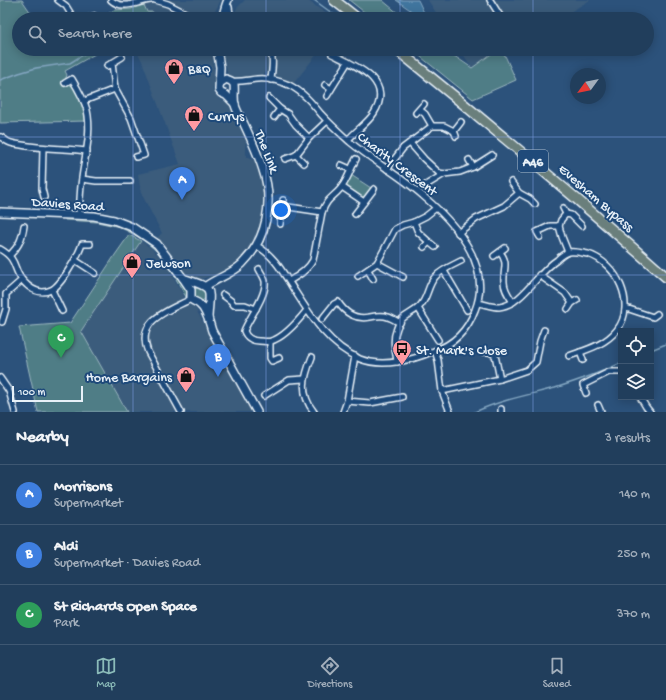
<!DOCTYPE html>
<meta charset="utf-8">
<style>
body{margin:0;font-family:"Gochi Hand",sans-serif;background:#2d4965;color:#f1f3f6}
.controls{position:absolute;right:12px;bottom:12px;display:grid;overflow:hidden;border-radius:0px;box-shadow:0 2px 10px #0003}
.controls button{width:36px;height:36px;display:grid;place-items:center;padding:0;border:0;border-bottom:1px solid #3e5772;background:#213e5c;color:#f1f3f6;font:20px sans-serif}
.compass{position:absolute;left:570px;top:68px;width:36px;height:36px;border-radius:50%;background:#213e5c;box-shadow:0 2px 10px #0003;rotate:237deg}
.scale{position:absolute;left:12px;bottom:10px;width:71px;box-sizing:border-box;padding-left:4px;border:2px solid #e8f1f8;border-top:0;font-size:11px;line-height:14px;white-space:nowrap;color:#e8f1f8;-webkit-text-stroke:3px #1f4a7a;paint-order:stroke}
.you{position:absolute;left:281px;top:210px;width:14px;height:14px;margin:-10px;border:3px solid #fff;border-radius:50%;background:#1a73e8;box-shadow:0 0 0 6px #1a73e833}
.badge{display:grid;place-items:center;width:26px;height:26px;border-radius:50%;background:#8bbbb9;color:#fff;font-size:13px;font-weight:700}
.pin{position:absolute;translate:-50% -33px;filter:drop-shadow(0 1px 2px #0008)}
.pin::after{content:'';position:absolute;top:21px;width:14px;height:12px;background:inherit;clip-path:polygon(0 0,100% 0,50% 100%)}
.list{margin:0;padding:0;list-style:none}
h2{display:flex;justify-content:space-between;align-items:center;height:52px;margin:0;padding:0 16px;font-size:17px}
h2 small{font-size:13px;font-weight:400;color:#a2aebb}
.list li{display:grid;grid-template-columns:26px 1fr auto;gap:12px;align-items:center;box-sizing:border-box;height:60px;padding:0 16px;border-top:1px solid #3e5772}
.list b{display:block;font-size:15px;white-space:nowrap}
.list p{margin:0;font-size:13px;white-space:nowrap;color:#a2aebb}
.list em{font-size:13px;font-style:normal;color:#a2aebb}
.icon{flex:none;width:22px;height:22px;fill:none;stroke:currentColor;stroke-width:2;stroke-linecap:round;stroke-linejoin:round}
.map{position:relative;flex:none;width:666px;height:412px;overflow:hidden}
.search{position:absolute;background:#213e5c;box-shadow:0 2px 10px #0003;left:12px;right:12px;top:12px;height:44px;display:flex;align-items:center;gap:10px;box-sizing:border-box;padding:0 14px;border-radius:22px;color:#a2aebb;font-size:15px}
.sheet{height:232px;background:#213e5c}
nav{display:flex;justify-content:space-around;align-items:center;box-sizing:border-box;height:56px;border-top:1px solid #3e5772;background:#213e5c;font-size:11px;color:#a2aebb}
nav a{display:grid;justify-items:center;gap:2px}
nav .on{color:#8bbbb9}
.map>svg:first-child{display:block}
</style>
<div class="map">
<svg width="666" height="412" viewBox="0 0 666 412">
<rect width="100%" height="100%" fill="#2c527b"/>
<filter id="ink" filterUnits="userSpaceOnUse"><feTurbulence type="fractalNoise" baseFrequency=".025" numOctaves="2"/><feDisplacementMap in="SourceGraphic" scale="8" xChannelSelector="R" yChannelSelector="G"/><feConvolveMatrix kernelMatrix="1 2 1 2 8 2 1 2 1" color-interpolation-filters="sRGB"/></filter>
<g filter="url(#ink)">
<!-- built -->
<g fill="#3b5c7c">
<path d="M141,0H221L211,19H153L154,15L147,12Z"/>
<path d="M245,0H307L334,19H232L237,8Z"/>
<path d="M428,0H590L559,19H440Z"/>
<path d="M136,49H212L215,80L213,90L219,99L228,102L233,111L246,141L245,149L247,158L252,159L255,161L258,167L263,185L265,202L260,229L255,240L242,259L224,272L201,279L189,276L185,273L171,254L156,239L162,233L141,193L138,174L180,164L142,61Z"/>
<path d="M222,49H321L293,84L277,76L273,72H266L262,75L235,81L230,78L227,72Z"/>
<path d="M460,49H498L472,68Z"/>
<path d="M141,241L152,249L166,264L184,297L150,319L145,325L142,333L141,341L145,352L179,412H127L81,331Z"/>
<path d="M188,305L194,306L253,412H184L151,352L147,341L150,327L157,322Z"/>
</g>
<!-- green -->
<g fill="#4f7d86" stroke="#9cb7bf">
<path d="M0,0H22L35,19H19V49H99L95,54L65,71L67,75L65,80L61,83L63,86L69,84C80,89 84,111 86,121L0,123Z"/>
<path d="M349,0H382L405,19H373Z"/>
<path d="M144,5L147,12H153V19H95L106,15L114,10L131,9Z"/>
<path d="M411,49H444L472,68L498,49H502L516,80L473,99Z"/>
<path d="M351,175L371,188L363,199L345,186Z"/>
<path d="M65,218L94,220L120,226V227L97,222L65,220Z"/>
<path d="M122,226C150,239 160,253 179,275L176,278C162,253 147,240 121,228Z"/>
<path d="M129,235L141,241L81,331L127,412H38L19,327L70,323L115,255Z"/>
<path d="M180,277L187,290L186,297L176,279Z"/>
<circle cx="200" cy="294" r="7"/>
</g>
<!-- water -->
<path fill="#41759e" stroke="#84a7c2" d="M396,0H418L426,17L423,19Z"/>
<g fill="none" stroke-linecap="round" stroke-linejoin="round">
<!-- stream -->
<g stroke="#84a7c2" stroke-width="1.5">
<path d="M314,0L340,19"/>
<path d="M128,19L151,17V19"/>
<path d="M0,80L19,73L36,68L70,63L92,49"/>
<path d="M651,350L666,344"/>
<path d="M475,412C501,400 528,395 555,388C577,381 600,373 621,363"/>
</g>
<defs>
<g id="street">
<path d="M58,0L66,6L74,19"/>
<path d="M111,0C123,11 138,1 151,0"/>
<path d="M155,0L168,4L197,19"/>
<path d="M490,0L502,19"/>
<path d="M229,7L230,14L233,19"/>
<path d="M86,19L94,16"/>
<path d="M270,49C274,59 272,69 271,80"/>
<path d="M332,54C354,65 395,80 374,113C367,124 356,130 348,140"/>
<path d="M112,63L115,89L131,118L144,155L136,157"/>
<path d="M107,66L122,57"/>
<path d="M231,81C240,82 248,80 257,79C268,78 280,81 289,85C303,92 312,103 321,114C330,124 340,133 350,142C373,161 399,175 422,195C454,222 493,265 475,310C468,329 454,344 434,351C413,360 383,368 360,359C327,345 309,313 291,285C281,269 273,255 257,246"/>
<path d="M65,83L72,79C78,89 84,99 87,110C92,133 85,155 82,178C80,190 80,203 79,215"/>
<path d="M325,85L331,89"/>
<path d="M327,96L348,62"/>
<path d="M269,98L280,109L288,114L296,125L309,138"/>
<path d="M84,101L115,89"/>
<path d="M420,110L425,114L432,126H444L454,131"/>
<path d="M416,113L424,104"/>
<path d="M274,117L280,109"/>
<path d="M456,136L454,131L461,122"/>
<path d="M1,137C4,139 7,142 11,143C36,149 62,148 87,151"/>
<path d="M410,143L424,159L439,173L444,174L460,172L473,167L492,155"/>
<path d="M43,148L42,189L44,197"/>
<path d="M296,155L304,163"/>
<path d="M285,159L296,155L309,138L327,121"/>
<path d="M469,160L473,167"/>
<path d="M341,165L350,169"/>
<path d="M387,169L403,148L432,126"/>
<path d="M82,179L96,181H130"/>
<path d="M511,182L519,193L530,199L535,204"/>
<path d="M426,185L444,174"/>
<path d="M342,187L364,202"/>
<path d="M282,206L322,212"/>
<path d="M563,208L566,214"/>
<path d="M355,214L374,189"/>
<path d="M414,222L418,232L429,242"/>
<path d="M280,224L283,200"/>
<path d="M559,226L562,237L568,252"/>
<path d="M458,233L476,219L504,206L519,193"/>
<path d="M540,237L537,232L550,226H559L561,220L566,214L571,215L582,226"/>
<path d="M424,247L429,242L435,247"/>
<path d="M0,249C19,260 12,269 23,281C30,289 40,295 51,290C61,286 79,254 82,244H90"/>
<path d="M500,252C509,264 503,268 504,282C504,290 509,296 513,302"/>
<path d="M10,255C19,246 22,239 24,226"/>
<path d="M494,256L505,248"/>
<path d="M75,260L95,273"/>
<path d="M377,263L403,277"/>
<path d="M259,269C261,273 264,277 265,281C267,295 249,318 244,331C246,337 252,341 259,341C263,341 268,342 271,341C283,338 299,320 307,310"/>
<path d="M368,270L373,279"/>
<path d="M444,271L467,310"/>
<path d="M539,275L565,293L572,303"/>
<path d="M358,276L377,263L395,229L403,225L414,222L426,216L436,208"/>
<path d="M289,281C298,276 308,270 313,260L322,212C328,197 332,199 341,188C347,181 351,168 356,159"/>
<path d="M52,290L62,311"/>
<path d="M223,295L231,301L234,305H245L256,309"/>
<path d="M478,303C485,304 492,307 499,307C522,305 538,272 557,260C560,257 565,253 569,252C575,251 582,253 588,254C617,263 637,304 617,330C605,345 586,350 569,356"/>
<path d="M418,308L438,340"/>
<path d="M626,308L653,317L657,314"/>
<path d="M568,309L572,303L577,300"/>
<path d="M322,319L334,304L338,302C345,313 356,320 370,317C375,316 383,315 388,317C392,318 396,321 400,323"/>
<path d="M2,322L6,309V294L22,280"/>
<path d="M270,342V358L272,361L279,358"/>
<path d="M435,351L438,360L442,391L450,412"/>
<path d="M484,352H489L495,355L500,379"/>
<path d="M580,352L583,360"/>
<path d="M312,357C304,377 299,393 314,412"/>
<path d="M397,362C396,352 392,340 396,331C401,314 408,317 419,307C428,299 427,286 435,277C441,270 453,265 461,261"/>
<path d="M0,378L9,391L15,412"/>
<path d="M442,391L500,379L527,370L536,362L540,341L544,330"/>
<path d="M586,393L583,385L609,372H621"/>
<path d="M264,396L289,380L304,379"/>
<path d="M640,397L646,407L650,412"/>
<path d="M347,401L370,403L402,397"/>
<path d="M598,405L601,412"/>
<path d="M501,409V412"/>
<path d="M181,412L148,352C135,320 168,311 191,299"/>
<path d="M343,412L347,401L355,356"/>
</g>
<g id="secondary">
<path d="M222,19C224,13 225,6 228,0"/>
<path d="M217,49L220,67L219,90L221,93L226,95L235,104"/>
<path d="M0,212L94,216L114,220L132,227L157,244L183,278L191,290V299C194,302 197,302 199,304C207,310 209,322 212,331L257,412"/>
<path d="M183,278C214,289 210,285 208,317"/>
<path d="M206,286C217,278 232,274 242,264C267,239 274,202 263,170C258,154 251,139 244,124C241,118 237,112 235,105C233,98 235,91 234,84L231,81L226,79L220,83"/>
</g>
<g id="highway">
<path d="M334,0L358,19"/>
<path d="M396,49C488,123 578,199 666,277"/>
</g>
</defs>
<!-- street casing -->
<use href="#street" stroke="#e8f1f8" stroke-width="8"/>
<!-- secondary casing -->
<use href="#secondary" stroke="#e8f1f8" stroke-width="10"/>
<!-- highway casing -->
<use href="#highway" stroke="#e8f1f8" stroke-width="12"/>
<!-- street -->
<use href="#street" stroke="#1f4a7a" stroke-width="5"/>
<!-- secondary -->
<use href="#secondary" stroke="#1f4a7a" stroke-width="7"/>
<!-- highway -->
<use href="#highway" stroke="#6b7f7c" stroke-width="9"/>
</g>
</g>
<!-- grid -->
<path fill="none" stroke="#82a0e8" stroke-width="1" stroke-opacity="0.55" d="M133,0V19M266,0V19M400,0V19M533,0V19M133,49V412M266,49V412M400,49V412M533,49V412M0,137H666M0,275H666"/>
<!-- icons -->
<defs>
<symbol id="shop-pin" viewBox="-11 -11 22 30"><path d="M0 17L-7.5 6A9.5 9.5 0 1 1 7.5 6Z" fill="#ff9aa2" stroke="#1f4a7a"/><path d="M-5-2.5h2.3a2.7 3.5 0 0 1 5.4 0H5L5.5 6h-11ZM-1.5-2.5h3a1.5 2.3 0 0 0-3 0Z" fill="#111"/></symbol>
<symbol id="bus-pin" viewBox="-11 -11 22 30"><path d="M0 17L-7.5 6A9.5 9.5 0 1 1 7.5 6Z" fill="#ff9aa2" stroke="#1f4a7a"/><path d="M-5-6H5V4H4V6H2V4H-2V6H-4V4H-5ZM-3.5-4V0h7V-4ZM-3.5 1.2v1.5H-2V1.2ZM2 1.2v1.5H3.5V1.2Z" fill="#111"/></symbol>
</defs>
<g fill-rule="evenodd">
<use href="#shop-pin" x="163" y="57" width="22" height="30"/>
<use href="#shop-pin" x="183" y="104" width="22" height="30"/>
<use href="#shop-pin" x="121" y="251" width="22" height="30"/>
<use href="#bus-pin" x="391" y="338" width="22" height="30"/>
<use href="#shop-pin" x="175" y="365" width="22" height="30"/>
</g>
<g text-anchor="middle" stroke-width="4" stroke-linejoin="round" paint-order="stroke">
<!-- shield labels -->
<rect fill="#1f4a7a" stroke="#acbfd2" stroke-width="1" x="518" y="150" width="30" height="22" rx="3"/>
<g font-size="13" font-weight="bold" fill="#e8f1f8">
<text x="533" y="166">A46</text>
</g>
<!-- poi labels -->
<g font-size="14" fill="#e8f1f8" stroke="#1f4a7a" text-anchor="start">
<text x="188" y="73">B&amp;Q</text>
<text x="208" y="120">Currys</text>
<text x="146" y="267">Jewson</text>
<text x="416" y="354">St. Mark's Close</text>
<text x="172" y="381" text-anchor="end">Home Bargains</text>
</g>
<!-- street labels -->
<g font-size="14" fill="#e8f1f8" stroke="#1f4a7a">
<text transform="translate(268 151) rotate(69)" y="5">The Link</text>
<text transform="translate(398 163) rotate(37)" y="5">Charity Crescent</text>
<text transform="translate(597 197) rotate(41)" y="5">Evesham Bypass</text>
<text transform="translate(68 203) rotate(4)" y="5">Davies Road</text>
</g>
</g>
</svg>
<div class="controls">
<button><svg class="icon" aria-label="locate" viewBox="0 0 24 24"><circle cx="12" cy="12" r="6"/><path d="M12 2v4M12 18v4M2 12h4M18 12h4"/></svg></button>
<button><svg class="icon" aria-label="layers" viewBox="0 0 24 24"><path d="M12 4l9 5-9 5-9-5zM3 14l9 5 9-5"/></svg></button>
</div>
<svg class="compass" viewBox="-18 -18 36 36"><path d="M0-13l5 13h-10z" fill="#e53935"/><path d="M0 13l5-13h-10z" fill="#a2aebb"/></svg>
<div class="scale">100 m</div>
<div class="you"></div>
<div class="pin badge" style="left:182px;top:200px;background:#3f7fe0">A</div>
<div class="pin badge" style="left:218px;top:377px;background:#3f7fe0">B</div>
<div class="pin badge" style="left:61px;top:358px;background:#2e9e5b">C</div>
<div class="search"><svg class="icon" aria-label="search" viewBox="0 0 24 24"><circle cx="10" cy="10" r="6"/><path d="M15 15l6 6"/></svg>Search here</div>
</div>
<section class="sheet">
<h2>Nearby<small>3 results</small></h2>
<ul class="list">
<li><span class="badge" style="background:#3f7fe0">A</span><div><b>Morrisons</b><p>Supermarket</p></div><em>140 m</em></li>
<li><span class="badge" style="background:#3f7fe0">B</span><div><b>Aldi</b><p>Supermarket · Davies Road</p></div><em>250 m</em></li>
<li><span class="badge" style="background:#2e9e5b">C</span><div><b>St Richards Open Space</b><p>Park</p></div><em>370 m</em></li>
</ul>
</section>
<nav>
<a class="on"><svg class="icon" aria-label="map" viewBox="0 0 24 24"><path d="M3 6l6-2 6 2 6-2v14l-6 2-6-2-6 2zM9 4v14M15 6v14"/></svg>Map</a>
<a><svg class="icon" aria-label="directions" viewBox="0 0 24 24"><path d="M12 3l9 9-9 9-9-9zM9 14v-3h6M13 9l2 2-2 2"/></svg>Directions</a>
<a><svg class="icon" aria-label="saved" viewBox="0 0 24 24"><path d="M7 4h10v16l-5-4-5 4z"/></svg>Saved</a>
</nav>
